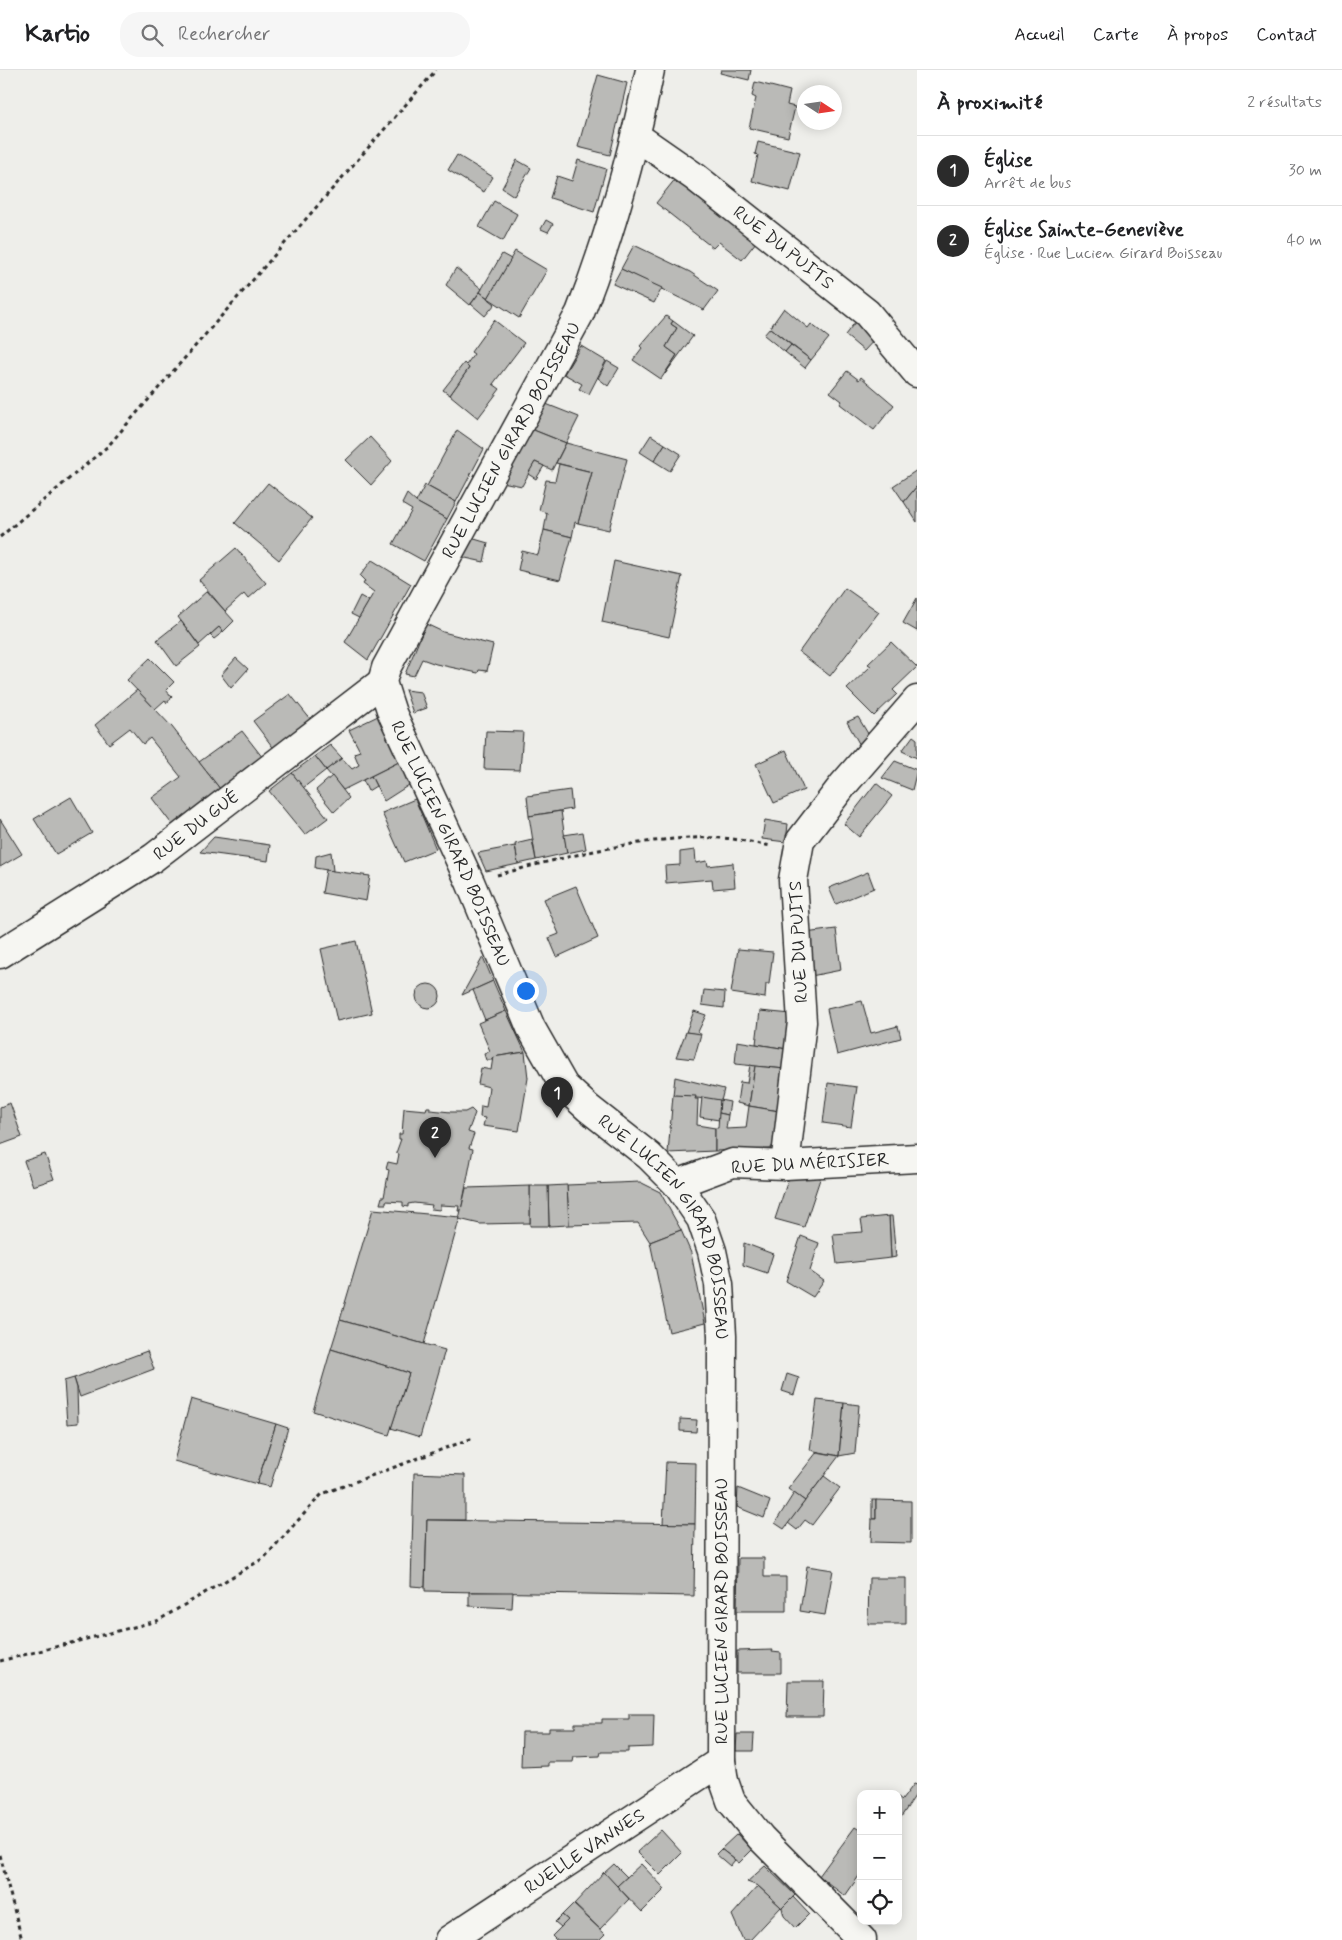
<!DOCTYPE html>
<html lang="fr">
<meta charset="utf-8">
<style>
body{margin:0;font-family:Mynerve,sans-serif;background:#f6f6f6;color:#202124}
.controls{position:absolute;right:15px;bottom:15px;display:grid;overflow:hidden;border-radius:10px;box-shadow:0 2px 12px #0003}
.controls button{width:45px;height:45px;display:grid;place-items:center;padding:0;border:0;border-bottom:1px solid #e0e0e0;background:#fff;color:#202124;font:25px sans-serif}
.compass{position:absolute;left:797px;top:15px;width:45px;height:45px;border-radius:50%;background:#fff;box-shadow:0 2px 12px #0003;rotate:102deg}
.you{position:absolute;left:525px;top:920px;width:18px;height:18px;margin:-12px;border:4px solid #fff;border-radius:50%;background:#1a73e8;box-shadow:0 0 0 8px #1a73e833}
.badge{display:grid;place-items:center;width:32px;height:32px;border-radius:50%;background:#2b2b2b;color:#fff;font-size:16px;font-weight:700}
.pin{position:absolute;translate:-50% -41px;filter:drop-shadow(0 1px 2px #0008)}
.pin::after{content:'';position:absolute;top:26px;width:18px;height:15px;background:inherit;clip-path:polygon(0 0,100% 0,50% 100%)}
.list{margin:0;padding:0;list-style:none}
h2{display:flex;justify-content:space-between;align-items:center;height:65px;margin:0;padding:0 20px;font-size:21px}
h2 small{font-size:16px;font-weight:400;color:#757577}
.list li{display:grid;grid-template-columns:32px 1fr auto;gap:15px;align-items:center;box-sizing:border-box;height:70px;padding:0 20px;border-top:1px solid #e0e0e0}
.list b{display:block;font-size:19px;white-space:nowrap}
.list p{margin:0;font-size:16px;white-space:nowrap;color:#757577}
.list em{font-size:16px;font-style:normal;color:#757577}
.icon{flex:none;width:28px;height:28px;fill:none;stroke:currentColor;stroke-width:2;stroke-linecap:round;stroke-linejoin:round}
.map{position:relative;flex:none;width:917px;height:1870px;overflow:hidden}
header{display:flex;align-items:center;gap:30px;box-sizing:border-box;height:70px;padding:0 25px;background:#fff;border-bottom:1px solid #e0e0e0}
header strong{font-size:24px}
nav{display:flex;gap:28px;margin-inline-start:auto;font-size:18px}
.search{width:350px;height:45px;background:#f6f6f6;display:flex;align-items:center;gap:12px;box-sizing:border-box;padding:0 18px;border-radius:20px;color:#757577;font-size:19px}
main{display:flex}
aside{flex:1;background:#fff}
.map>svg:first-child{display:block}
</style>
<header>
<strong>Kartio</strong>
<div class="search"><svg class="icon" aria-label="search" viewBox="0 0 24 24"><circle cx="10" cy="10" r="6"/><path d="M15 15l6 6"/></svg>Rechercher</div>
<nav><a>Accueil</a><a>Carte</a><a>À propos</a><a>Contact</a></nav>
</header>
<main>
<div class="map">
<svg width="917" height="1870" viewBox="0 0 917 1870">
<rect width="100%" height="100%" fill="#eeeeea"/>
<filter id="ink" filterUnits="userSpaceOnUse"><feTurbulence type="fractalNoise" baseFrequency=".02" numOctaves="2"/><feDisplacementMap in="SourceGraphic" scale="10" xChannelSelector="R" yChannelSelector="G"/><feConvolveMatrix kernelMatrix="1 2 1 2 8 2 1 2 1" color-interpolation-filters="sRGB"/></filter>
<g filter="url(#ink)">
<!-- building -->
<g fill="#babab7" stroke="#2b2b2b">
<path d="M721,0H751L749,10L720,3Z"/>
<path d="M598,5L627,13L610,85L578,77Z"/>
<path d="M755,12L790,21L787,35L795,37L788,67L749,58L756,28L752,26Z"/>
<path d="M758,72L800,82L790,121L752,111L758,85L755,84Z"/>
<path d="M457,85L493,107L484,122L448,100Z"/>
<path d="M517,90L531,98L514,126L502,118Z"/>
<path d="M578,90L606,99L594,142L550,128L557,106L572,111Z"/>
<path d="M676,108L756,172L742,190L719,172L713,178L656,133Z"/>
<path d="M494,131L517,144L503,171L479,157Z"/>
<path d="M546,150L553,154L548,162L541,159Z"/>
<path d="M634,175L690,202L718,221L704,240L621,199Z"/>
<path d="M515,181L547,200L519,248L488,228Z"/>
<path d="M502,184L511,189L488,228L480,222Z"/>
<path d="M456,198L482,219L470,235L446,215Z"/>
<path d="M621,199L662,218L654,233L613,214Z"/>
<path d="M480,222L495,234L485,246L471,234Z"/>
<path d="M784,238L808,258L811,254L829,268L811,290L770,258Z"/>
<path d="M666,246L673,251L671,254L677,258L666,277L677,285L661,309L633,290L642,278L640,276Z"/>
<path d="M494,250L524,273L493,314L500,319L478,348L450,325L469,298L466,295L474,284L471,282Z"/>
<path d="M673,251L693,266L665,304L677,285L666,277L677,258L671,254Z"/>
<path d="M856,251L876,268L864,281L845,265Z"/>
<path d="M770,258L791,275L785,282L764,265Z"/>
<path d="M791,275L811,290L805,298L785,282Z"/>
<path d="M581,276L606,291L589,324L579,319L582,314L564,304Z"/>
<path d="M607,291L619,298L608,316L598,308Z"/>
<path d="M464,293L469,298L450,325L443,320Z"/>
<path d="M847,301L859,310L861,307L894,335L874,360L840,334L842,331L830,322Z"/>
<path d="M546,334L579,347L566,373L531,359Z"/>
<path d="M531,359L566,373L552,400L535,392L522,416L502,412Z"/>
<path d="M457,360L484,379L456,432L427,416Z"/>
<path d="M651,365L665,374L654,391L640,382Z"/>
<path d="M370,367L392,391L371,415L346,390Z"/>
<path d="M566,373L627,389L609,460L578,453L592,402L556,393Z"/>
<path d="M665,374L681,384L670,401L654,391Z"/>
<path d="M535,392L544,396L536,409L528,404Z"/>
<path d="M559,394L592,402L578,453L575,452L572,467L544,460L547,443L539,440L546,410L555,411Z"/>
<path d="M917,400V416L904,432L893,416Z"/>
<path d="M268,413L312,448L279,490L235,453Z"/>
<path d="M425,415L456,432L447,449L416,432Z"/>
<path d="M917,416V452L904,432Z"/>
<path d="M407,424L416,432L447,449L424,491L393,474L412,440L402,434Z"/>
<path d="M544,460L572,467L560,510L518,500L522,481L538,485Z"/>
<path d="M471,468L488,473L484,492L461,487Z"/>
<path d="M236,478L266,513L248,529L244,524L225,541L199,510Z"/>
<path d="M372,490L411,514L368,590L345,572L374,522L363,514L365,511L360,506Z"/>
<path d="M614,491L682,506L669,567L602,552Z"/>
<path d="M845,518L879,542L830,606L799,582Z"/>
<path d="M207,521L234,551L223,562L219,557L199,575L178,547Z"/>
<path d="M360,526L369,531L359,548L351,544Z"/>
<path d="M917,528V561L903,553Z"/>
<path d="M181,551L200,577L176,596L157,570Z"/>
<path d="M426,554L443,562L493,575L487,601L479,600L478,603L436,594L422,589L414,606L405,604Z"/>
<path d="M219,557L223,562L214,569L210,565Z"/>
<path d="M891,572L917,597L893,620L897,624L874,646L847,619L871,596L868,594Z"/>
<path d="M150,588L174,612L166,620L172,627L167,633L165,630L155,639L127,610Z"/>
<path d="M236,588L248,599L231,618L221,605Z"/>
<path d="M137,620L172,657L221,720L174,757L152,728L181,707L150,668L143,674L130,658L109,674L95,655Z"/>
<path d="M405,620L421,622L427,638L413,643Z"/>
<path d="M290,624L311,650L275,680L253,651Z"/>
<path d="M380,645L399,692L343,720L326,700L342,688L352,699L359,695L354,683L360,681L349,660Z"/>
<path d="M858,647L870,667L861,677L847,652Z"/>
<path d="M242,661L263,688L221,720L199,692Z"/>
<path d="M486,661L523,662L520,700L484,699Z"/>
<path d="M913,666L917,669V688L902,681Z"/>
<path d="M330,675L342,688L326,700L315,686Z"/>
<path d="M786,680L804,720L774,733L756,694Z"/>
<path d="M315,686L326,700L303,718L292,703Z"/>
<path d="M895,691L917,700L912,720L882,708Z"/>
<path d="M399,692L409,715L384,731L371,706Z"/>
<path d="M292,703L328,748L305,765L269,721Z"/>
<path d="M332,706L349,728L334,742L316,720Z"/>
<path d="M371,706L376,716L368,721L363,710Z"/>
<path d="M876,713L892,726L859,767L844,754Z"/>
<path d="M570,720L572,739L529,746L527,726Z"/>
<path d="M71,727L92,763L56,784L34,749Z"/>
<path d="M415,729L436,779L404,792L382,743Z"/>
<path d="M561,741L567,783L536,790L529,746Z"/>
<path d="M0,749L22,784L0,797Z"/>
<path d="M765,750L788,754L786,772L762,769Z"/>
<path d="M583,762L586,779L567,783L564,765Z"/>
<path d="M214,767L270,775L268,791L200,782Z"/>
<path d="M532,770L536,790L518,794L515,774Z"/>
<path d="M515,776L518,794L486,801L478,783Z"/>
<path d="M695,780L696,793L707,791L708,796L733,793L735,817L713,819L712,809L666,813L665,796L680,795V782Z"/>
<path d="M331,782L333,801L315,798L316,786Z"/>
<path d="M326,800L370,806L366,831L322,823Z"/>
<path d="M868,802L874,818L836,834L829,818Z"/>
<path d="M576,816L598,868L557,887L549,868L559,864L544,829Z"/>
<path d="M836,859L841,900L811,906L805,863Z"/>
<path d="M356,871L372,943L337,951L321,879Z"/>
<path d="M738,879L773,882L769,914H766L765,928L731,923Z"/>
<path d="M483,887L493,911L462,925Z"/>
<path d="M493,911L506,941L485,950L473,920Z"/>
<circle cx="428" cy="926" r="12"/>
<path d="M704,920L725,922L724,938L702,935Z"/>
<path d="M862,931L871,963L898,956L901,968L837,985L827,939Z"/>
<path d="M506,941L525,982L493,987L492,990H486L484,984L490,981L478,953Z"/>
<path d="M694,941L706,945L697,964L686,962Z"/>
<path d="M760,941L792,944L787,979L756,974Z"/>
<path d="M686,962L701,964L694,989L676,987Z"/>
<path d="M737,971L787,979L785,999L735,994Z"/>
<path d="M525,982L528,1008L519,1061L483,1056L485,1048L480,1047L481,1036L486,1037L489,1017L478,1014L481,998L491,1000L493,987Z"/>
<path d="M750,995L755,996L749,1036L737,1033L740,1012L747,1013Z"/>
<path d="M755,996L785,999L779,1041L749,1036Z"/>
<path d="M675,1007L724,1019L721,1031L673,1025Z"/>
<path d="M828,1013L857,1017L851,1057L823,1053Z"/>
<path d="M673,1025L696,1026L695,1029H698L697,1055L715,1058V1081L668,1083Z"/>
<path d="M702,1027L720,1030L719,1050L700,1047Z"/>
<path d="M720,1030L730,1032L728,1045L719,1043Z"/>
<path d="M10,1033L22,1067L0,1075V1037Z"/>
<path d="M749,1036L779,1041L774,1074L770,1079L715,1081V1058H718L719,1043L728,1045L726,1059L746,1058Z"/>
<path d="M427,1037H430V1040L451,1042H465L471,1039L475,1043L468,1062L474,1064L469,1078L473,1079L461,1141H458L459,1136L440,1135V1140L431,1139L432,1135L414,1133L408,1134V1137L403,1136V1132L386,1131V1134H380L382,1127H384L389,1100L386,1099L388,1092L397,1094L399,1084L396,1083L401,1069H399V1064H402L404,1038L426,1040Z"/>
<path d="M45,1084L54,1109L33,1116L24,1091Z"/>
<path d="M821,1106L804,1157L775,1149L789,1107Z"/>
<path d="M640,1112L660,1122L681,1160L650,1172L638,1153L569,1155L567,1115Z"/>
<path d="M567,1115L569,1155L549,1156L548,1116Z"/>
<path d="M530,1116H548L549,1156H530Z"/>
<path d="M530,1116V1153L480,1154L459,1149L466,1118Z"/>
<path d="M373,1139L460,1147L424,1274L340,1250Z"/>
<path d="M889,1146H892L896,1187L891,1188Z"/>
<path d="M889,1146L891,1188L837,1194L833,1164L863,1162L861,1149Z"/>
<path d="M681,1160L691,1183L705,1253L669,1262L650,1172Z"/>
<path d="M801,1166L819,1173L810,1201L824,1211L813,1227L786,1211Z"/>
<path d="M744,1173L773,1184L767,1203L743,1195Z"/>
<path d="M340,1250L445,1280L420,1367L391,1358L409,1303L331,1279Z"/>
<path d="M331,1279L409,1303L389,1365L313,1341Z"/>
<path d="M147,1281L154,1299L80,1327L74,1308Z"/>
<path d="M787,1304L799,1308L794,1325L782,1321Z"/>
<path d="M74,1308L77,1318L78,1353L67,1354L64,1311Z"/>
<path d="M191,1329L276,1354L257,1414L174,1391Z"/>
<path d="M817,1330L844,1333L839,1386L810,1380Z"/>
<path d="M844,1333L859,1335L855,1383L839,1386Z"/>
<path d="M680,1349L697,1350L696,1362L680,1361Z"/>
<path d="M276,1354L288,1358L270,1417L257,1414Z"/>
<path d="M817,1382L839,1386L805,1431L788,1419Z"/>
<path d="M666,1392L696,1393L695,1454H663Z"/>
<path d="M414,1403L465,1405V1450H427L425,1517L411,1516Z"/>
<path d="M824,1406L840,1418L812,1455L805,1450L797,1460L788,1453Z"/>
<path d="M738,1418L770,1431L764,1448L737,1437Z"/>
<path d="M794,1423L805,1431L784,1459L775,1453Z"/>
<rect x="872" y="1430" width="4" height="19"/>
<path d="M876,1430L911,1431V1473L871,1472L872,1449H876Z"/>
<path d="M427,1450L695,1454L694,1526L425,1521Z"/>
<path d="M738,1488H764V1507H786V1541H737Z"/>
<path d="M807,1496L833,1500L825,1545L800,1541Z"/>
<path d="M869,1508H906V1554H868Z"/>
<path d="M469,1522H513L512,1538L469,1536Z"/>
<path d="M773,1580L772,1582L781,1583V1603H737V1581Z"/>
<path d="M788,1611H824L823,1647H787Z"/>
<path d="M629,1644H654L653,1677L628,1678V1682H601L600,1686L574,1687L573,1692H548V1696L521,1697L522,1662H549V1658H575V1653H602V1649H629Z"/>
<path d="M737,1664H754L753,1681H736Z"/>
<path d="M914,1714L917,1715V1723L901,1747L898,1745V1727L902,1730Z"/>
<path d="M855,1757L861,1761V1803L845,1826L819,1806Z"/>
<path d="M661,1760L682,1783L660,1805L637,1782Z"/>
<path d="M737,1764L752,1780L739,1793L721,1779Z"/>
<path d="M721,1779L735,1790L730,1796L716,1784Z"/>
<path d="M614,1794L627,1807L617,1816L604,1803Z"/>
<path d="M641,1794L665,1819L642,1842L617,1816Z"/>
<path d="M765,1796L795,1825L782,1838L758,1816L747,1812Z"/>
<path d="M604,1802L629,1829L600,1859L574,1834Z"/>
<path d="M758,1816L781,1837L750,1870H743L732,1845Z"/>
<path d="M793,1827L809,1844L795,1858L784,1846L782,1838Z"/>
<path d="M573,1834L605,1864L599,1870H556L552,1866L568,1850L562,1845Z"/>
<path d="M562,1845L568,1850L561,1857L555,1852Z"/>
</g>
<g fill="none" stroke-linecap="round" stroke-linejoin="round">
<defs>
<g id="minor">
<path id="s1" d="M650,0C633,82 611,164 580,243L386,598L382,612L392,643L470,812L531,958L564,1016L588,1038L649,1086L677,1114L701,1149L712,1181L719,1214L722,1266L721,1691L724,1711L731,1731L761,1768L862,1870"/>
<path id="s2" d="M636,66L695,107L867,243L917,303"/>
<path id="s3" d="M0,884L153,788L382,612"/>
<path d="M785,1095L802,952L793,810L800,771L843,715L917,630"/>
<path d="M677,1114L733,1093L785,1095L917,1088"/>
<path id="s4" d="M449,1870L721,1691"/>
</g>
</defs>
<!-- minor casing -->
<use href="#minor" stroke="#2b2b2b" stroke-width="31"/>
<!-- path -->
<g stroke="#2b2b2b" stroke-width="3" stroke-dasharray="4 4" stroke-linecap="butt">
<path d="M0,467L108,376L436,0"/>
<path d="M497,805C569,786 646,765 722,768C738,769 755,773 771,776"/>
<path d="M0,1591L157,1551L264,1488L322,1424L473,1368"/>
<path d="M0,1785L22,1870"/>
</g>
<!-- minor -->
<use href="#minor" stroke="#f6f6f2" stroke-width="28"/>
</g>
</g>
<g text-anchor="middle" stroke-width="4" stroke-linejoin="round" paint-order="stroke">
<!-- street labels -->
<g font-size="18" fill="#2b2b2b" stroke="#f6f6f2">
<text dy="6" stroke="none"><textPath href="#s2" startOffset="185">RUE DU PUITS</textPath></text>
<text transform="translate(511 370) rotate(-61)" y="6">RUE LUCIEN GIRARD BOISSEAU</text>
<text dy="6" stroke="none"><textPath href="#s3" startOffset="235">RUE DU GUÉ</textPath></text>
<text dy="6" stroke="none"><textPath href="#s1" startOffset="848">RUE LUCIEN GIRARD BOISSEAU</textPath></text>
<text transform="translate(798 872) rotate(-93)" y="6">RUE DU PUITS</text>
<text transform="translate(810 1093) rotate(-3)" y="6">RUE DU MÉRISIER</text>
<text dy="6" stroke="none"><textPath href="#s1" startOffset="1298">RUE LUCIEN GIRARD BOISSEAU</textPath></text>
<text transform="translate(721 1541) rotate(-90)" y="6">RUE LUCIEN GIRARD BOISSEAU</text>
<text dy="6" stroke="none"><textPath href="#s4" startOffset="162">RUELLE VANNES</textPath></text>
</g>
</g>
</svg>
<div class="controls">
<button>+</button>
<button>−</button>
<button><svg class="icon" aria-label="locate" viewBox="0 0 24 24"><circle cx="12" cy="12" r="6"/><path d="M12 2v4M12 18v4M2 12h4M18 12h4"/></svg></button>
</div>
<svg class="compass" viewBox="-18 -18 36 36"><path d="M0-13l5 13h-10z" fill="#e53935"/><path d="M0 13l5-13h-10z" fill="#757577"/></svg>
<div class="you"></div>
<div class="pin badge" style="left:557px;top:1048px">1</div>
<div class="pin badge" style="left:435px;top:1088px">2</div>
</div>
<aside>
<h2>À proximité<small>2 résultats</small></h2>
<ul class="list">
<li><span class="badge">1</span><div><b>Église</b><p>Arrêt de bus</p></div><em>30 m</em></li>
<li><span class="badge">2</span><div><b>Église Sainte-Geneviève</b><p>Église · Rue Lucien Girard Boisseau</p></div><em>40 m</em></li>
</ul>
</aside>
</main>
